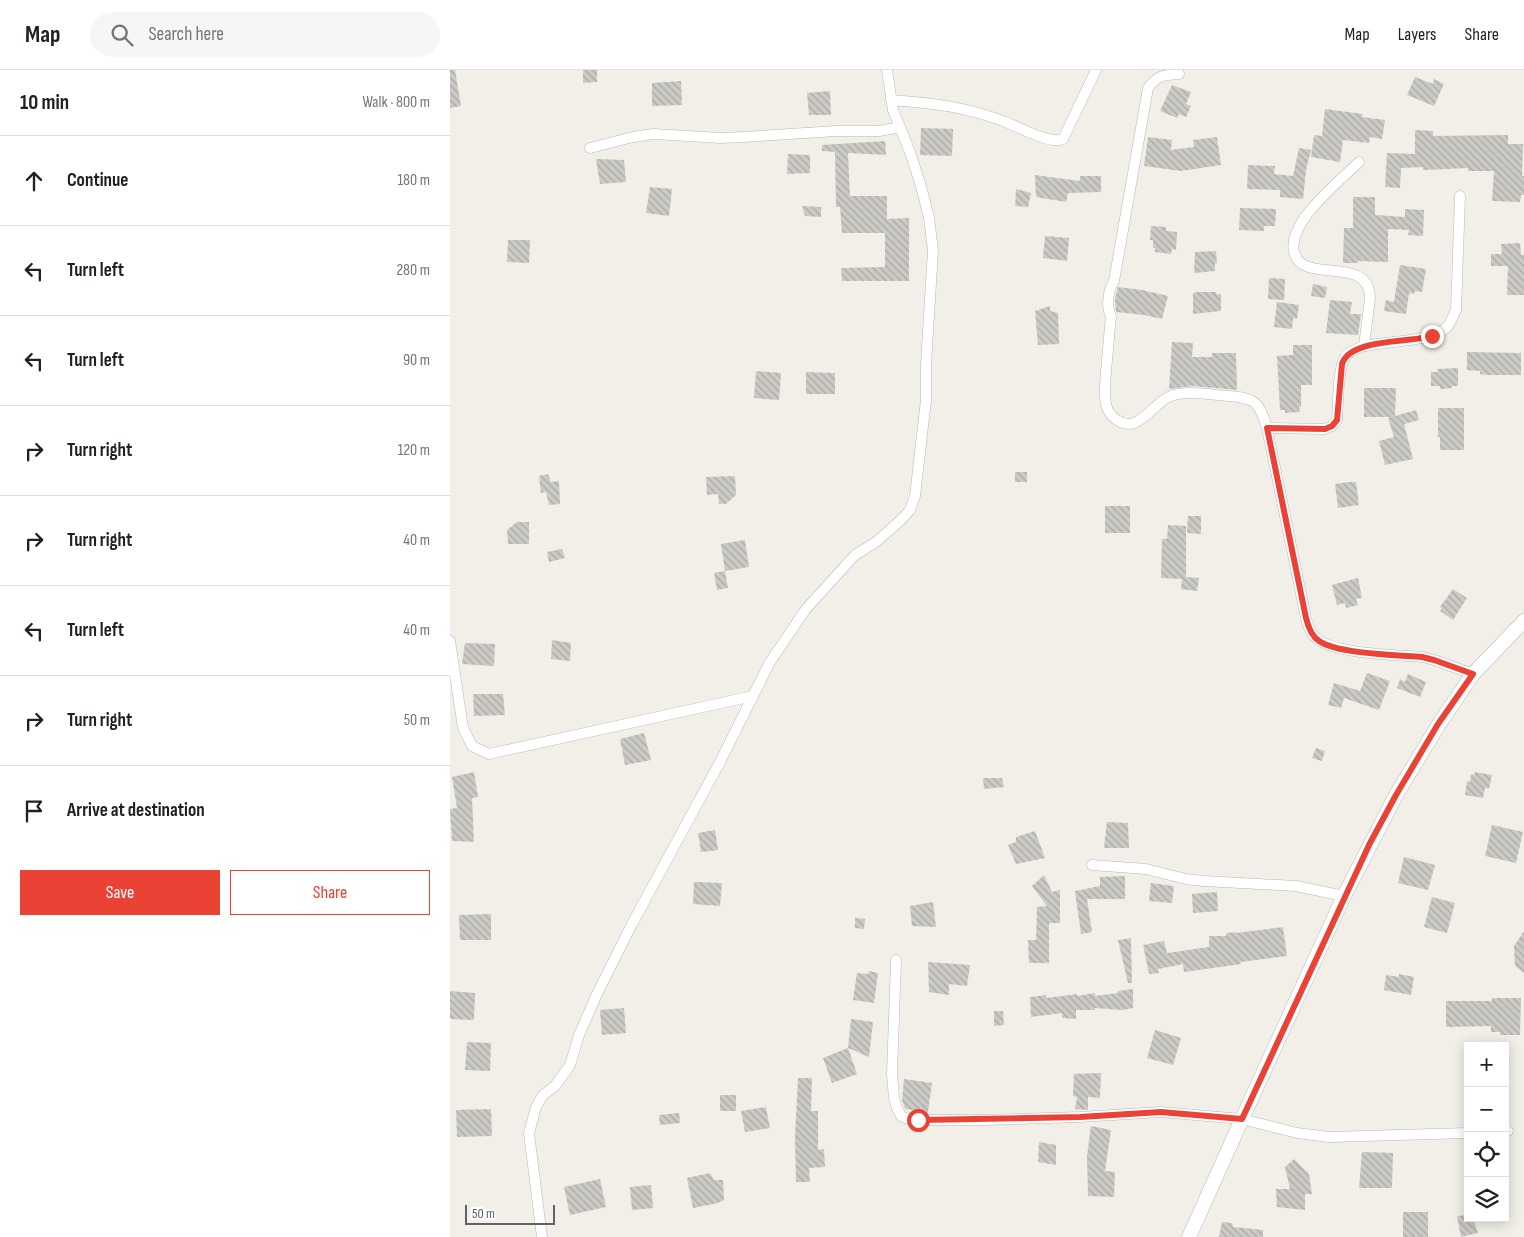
<!DOCTYPE html>
<meta charset="utf-8">
<style>
body{margin:0;font-family:"Sofia Sans Condensed",sans-serif;background:#f6f6f6;color:#202124}
.controls{position:absolute;right:15px;bottom:15px;display:grid;overflow:hidden;border-radius:0px;box-shadow:0 2px 12px #0003}
.controls button{width:45px;height:45px;display:grid;place-items:center;padding:0;border:0;border-bottom:1px solid #e0e0e0;background:#fff;color:#202124;font:25px sans-serif}
.scale{position:absolute;left:15px;bottom:12px;width:90px;box-sizing:border-box;padding-left:5px;border:2px solid #5f6368;border-top:0;font-size:14px;line-height:18px;white-space:nowrap;color:#5f6368;-webkit-text-stroke:4px #fff;paint-order:stroke}
.stop{position:absolute;width:15px;height:15px;margin:-11px;border:4px solid #ea4335;border-radius:50%;background:#fff}
.stop.end{background:#ea4335;border-color:#fff;box-shadow:0 1px 5px #0008}
.list{margin:0;padding:0;list-style:none}
h2{display:flex;justify-content:space-between;align-items:center;height:65px;margin:0;padding:0 20px;font-size:21px}
h2 small{font-size:16px;font-weight:400;color:#757577}
.list li{display:grid;grid-template-columns:32px 1fr auto;gap:15px;align-items:center;box-sizing:border-box;height:90px;padding:0 20px;border-top:1px solid #e0e0e0}
.list b{display:block;font-size:19px;white-space:nowrap}
.list em{font-size:16px;font-style:normal;color:#757577}
.actions{display:flex;gap:10px;padding:15px 20px}
.actions a{flex:1;padding:11px 0;border:1px solid #ea4335;border-radius:0px;text-align:center;font-size:18px;color:#ea4335}
.actions .main{background:#ea4335;color:#fff}
.icon{flex:none;width:28px;height:28px;fill:none;stroke:currentColor;stroke-width:2;stroke-linecap:round;stroke-linejoin:round}
.map{position:relative;flex:none;width:1074px;height:1167px;overflow:hidden}
header{display:flex;align-items:center;gap:30px;box-sizing:border-box;height:70px;padding:0 25px;background:#fff;border-bottom:1px solid #e0e0e0}
header strong{font-size:24px}
nav{display:flex;gap:28px;margin-inline-start:auto;font-size:18px}
.search{width:350px;height:45px;background:#f6f6f6;display:flex;align-items:center;gap:12px;box-sizing:border-box;padding:0 18px;border-radius:28px;color:#757577;font-size:19px}
main{display:flex}
aside{flex:1;background:#fff}
.map>svg:first-child{display:block}
</style>
<header>
<strong>Map</strong>
<div class="search"><svg class="icon" aria-label="search" viewBox="0 0 24 24"><circle cx="10" cy="10" r="6"/><path d="M15 15l6 6"/></svg>Search here</div>
<nav><a>Map</a><a>Layers</a><a>Share</a></nav>
</header>
<main>
<aside>
<h2>10 min<small>Walk · 800 m</small></h2>
<ul class="list">
<li><svg class="icon" aria-label="ahead" viewBox="0 0 24 24"><path d="M12 20V5M6 11l6-6 6 6"/></svg><div><b>Continue</b></div><em>180 m</em></li>
<li><svg class="icon" aria-label="left" viewBox="0 0 24 24"><path d="M17 20v-9H6M10 6l-5 5 5 5"/></svg><div><b>Turn left</b></div><em>280 m</em></li>
<li><svg class="icon" aria-label="left" viewBox="0 0 24 24"><path d="M17 20v-9H6M10 6l-5 5 5 5"/></svg><div><b>Turn left</b></div><em>90 m</em></li>
<li><svg class="icon" aria-label="right" viewBox="0 0 24 24"><path d="M7 20v-9h11M14 6l5 5-5 5"/></svg><div><b>Turn right</b></div><em>120 m</em></li>
<li><svg class="icon" aria-label="right" viewBox="0 0 24 24"><path d="M7 20v-9h11M14 6l5 5-5 5"/></svg><div><b>Turn right</b></div><em>40 m</em></li>
<li><svg class="icon" aria-label="left" viewBox="0 0 24 24"><path d="M17 20v-9H6M10 6l-5 5 5 5"/></svg><div><b>Turn left</b></div><em>40 m</em></li>
<li><svg class="icon" aria-label="right" viewBox="0 0 24 24"><path d="M7 20v-9h11M14 6l5 5-5 5"/></svg><div><b>Turn right</b></div><em>50 m</em></li>
<li><svg class="icon" aria-label="arrive" viewBox="0 0 24 24"><path d="M6 21V4h12l-3 4 3 4H6"/></svg><div><b>Arrive at destination</b></div></li>
</ul>
<div class="actions"><a class="main">Save</a><a>Share</a></div>
</aside>
<div class="map">
<svg width="1074" height="1167" viewBox="0 0 1074 1167">
<defs>
<pattern id="building-back-hatch" width="6" height="6" patternUnits="userSpaceOnUse" patternTransform="scale(1.25)"><rect width="6" height="6" fill="#cccac5"/><path d="M-1 5l2 2M0 0l6 6M5-1l2 2" fill="none" stroke="#a9a8a4"/></pattern>
</defs>
<rect width="100%" height="100%" fill="#f1efe8"/>
<!-- building -->
<g fill="url(#building-back-hatch)">
<path d="M0,0H5L11,36L0,38Z"/>
<path d="M133,0H147V12L133,13Z"/>
<path d="M965,7L983,14L984,9L994,14L984,36L957,25Z"/>
<path d="M231,11L232,35L202,36V13Z"/>
<path d="M722,15L741,22L736,34L741,36L736,47L729,44L727,48L710,41Z"/>
<path d="M380,21L381,45H359L357,23Z"/>
<path d="M875,39L913,44L912,47L935,50L932,69L920,67L919,73L893,70L890,92L861,87L864,65L872,66Z"/>
<path d="M471,58L503,59L502,86L470,85Z"/>
<path d="M965,60L983,61V66L1058,65V74H1073L1072,106H1074V125H1071L1070,132L1042,131L1044,101H1018V98L973,100V97L951,98L950,118L935,117L937,83L965,84Z"/>
<path d="M698,67L722,70L721,80L744,77L743,70L767,67L771,95L731,101L694,96Z"/>
<path d="M435,71L436,85L398,83L400,126H437V149L459,148V211H392L391,198L435,197V163H392L390,137H386L385,82L372,81V75Z"/>
<path d="M849,78L861,80L856,100L853,129L830,127V120L797,119L798,95L825,96L824,104L843,106Z"/>
<path d="M338,84L360,85V103L337,104Z"/>
<path d="M146,89L174,90L176,112L150,114Z"/>
<path d="M585,105L630,111V106H651V122L618,123L616,132L586,127Z"/>
<path d="M200,117L222,119L219,146L196,143Z"/>
<path d="M566,119L581,123L578,137L565,136Z"/>
<path d="M903,127H925V145L955,147V139L974,140L973,166L958,165L959,160L938,159V192L908,191V193H893L894,158H903Z"/>
<path d="M352,136L371,137V147L355,146Z"/>
<path d="M790,138L826,139L825,156H814V161L789,160Z"/>
<path d="M701,156L716,157V161L727,162L726,180L722,179L721,184L705,182V178H703V170H700Z"/>
<path d="M595,166L619,168L617,191L593,188Z"/>
<path d="M58,170H80L79,193L57,192Z"/>
<path d="M1070,173L1071,185H1074V225H1057L1058,196H1041V184H1052L1051,174Z"/>
<path d="M766,181L767,194L765,193V201L744,203L745,182Z"/>
<path d="M950,195L976,199L972,222L965,221L964,224L959,223L956,244L934,241L936,230L944,232Z"/>
<path d="M819,208L835,209L834,230L818,229Z"/>
<path d="M863,214L877,217L875,228L861,226Z"/>
<path d="M668,217L692,220L718,226L712,249L694,245L666,242L665,229Z"/>
<path d="M747,222H766V224H771V241L743,244V223Z"/>
<path d="M880,230L902,232L900,244H911L908,265L876,263Z"/>
<path d="M827,232L849,235L847,249L843,248L842,259L824,257Z"/>
<path d="M600,236V241L608,243L609,274L588,275L585,241Z"/>
<path d="M722,272L743,273L742,287H762V283H786L787,320L742,316L719,319Z"/>
<path d="M843,275H862V315H851V337H849L850,342L835,343V340H830L827,286L843,285Z"/>
<path d="M1017,282L1071,283V305H1037L1030,304V301L1017,300Z"/>
<path d="M1008,298V316H1002V318L990,319V316H981V302H988L987,299Z"/>
<path d="M306,301L331,303L329,330L304,328Z"/>
<path d="M356,302L385,303V324H356Z"/>
<path d="M914,318H946L945,346L966,340L969,350L954,354L963,389L935,395L929,371L944,367L938,348L941,347H914Z"/>
<path d="M988,338H1014V380H990V367H988Z"/>
<rect x="565" y="402" width="12" height="10"/>
<path d="M98,404L101,412L109,411L110,434L99,435L96,422L91,423L89,406Z"/>
<path d="M285,406L286,425L276,434H269L268,424L257,425L256,407Z"/>
<path d="M899,412H906L909,435L888,438L885,414Z"/>
<rect x="655" y="436" width="25" height="27"/>
<path d="M738,446H751V464L737,463Z"/>
<path d="M67,452H79V474H58L57,460Z"/>
<path d="M718,455L736,456V507L749,508L747,521L731,519L732,509L711,508L712,469H717Z"/>
<path d="M295,470L299,497L275,501L271,474Z"/>
<path d="M112,479L115,488L99,492L97,482Z"/>
<path d="M275,501L278,518L267,520L264,503Z"/>
<path d="M908,508L912,528L906,529L908,535L896,538L895,533L887,535L882,515Z"/>
<path d="M1003,519L1017,528L1003,550L990,541L992,538L990,537Z"/>
<path d="M102,570L121,573L120,591L101,589Z"/>
<path d="M15,573L45,574L44,596L12,594Z"/>
<path d="M917,603L940,611L929,640L894,628L891,638L878,635L884,613L910,621Z"/>
<path d="M958,604L976,612L970,627L947,618L950,609L955,612Z"/>
<path d="M23,624H53L55,645L24,646Z"/>
<path d="M194,663L201,690L175,695L170,669Z"/>
<path d="M866,678L875,681L872,691L862,688Z"/>
<path d="M24,702L28,727L22,728L24,772L2,771L0,739L7,738L2,707Z"/>
<path d="M1025,702L1042,705L1039,719L1035,718L1033,728L1015,725L1017,711L1020,712L1021,704L1024,705Z"/>
<path d="M533,708H552L554,717L534,719Z"/>
<path d="M657,752L678,753L679,778H654Z"/>
<path d="M1042,755L1073,762L1066,793L1035,786Z"/>
<path d="M265,760L268,780L251,782L248,763Z"/>
<path d="M585,761L595,788L566,794L558,775L566,772V767Z"/>
<path d="M954,787L985,795L978,820L948,813Z"/>
<path d="M594,805L602,822L610,820V853H599V893H579L578,870H586L587,837L597,836L582,816Z"/>
<path d="M675,806V829H637L642,862L631,864L625,821L650,816V807Z"/>
<path d="M244,812L272,813L270,836L243,834Z"/>
<path d="M701,813L724,816L722,833L699,831Z"/>
<path d="M767,822L768,841L743,843L742,824Z"/>
<path d="M982,827L1005,833L997,863L974,857Z"/>
<path d="M483,832L486,857L462,856L460,836Z"/>
<path d="M41,844V870H10L9,845Z"/>
<path d="M405,848L415,849L414,859L405,858Z"/>
<path d="M833,857L837,886L790,892L791,894L734,902L733,894L708,899L709,903L699,904L693,875L714,871L717,883L759,877V866H776V863L785,862L786,863Z"/>
<path d="M1074,861V903L1065,896L1064,876Z"/>
<path d="M681,868L682,913H678L668,870Z"/>
<path d="M478,892L520,895L517,916L499,914V925L479,922Z"/>
<path d="M419,901L428,903L424,933L403,930L407,903L418,904Z"/>
<path d="M949,904L964,907L961,925L934,920L936,905L949,907Z"/>
<path d="M683,919V938L673,940L645,938V940H626V949L612,948V943L581,947L580,927L596,925V928L627,924V926L645,923V926L668,923V921Z"/>
<path d="M0,921L25,923L24,950L0,949Z"/>
<path d="M1042,928H1071L1070,965H1050V962H1041V956L996,957V931H1042Z"/>
<path d="M174,938L176,963L152,965L150,940Z"/>
<path d="M544,941H553L554,955L544,956Z"/>
<path d="M401,949L423,952L419,987L398,978Z"/>
<path d="M705,960L731,968L723,995L697,988Z"/>
<path d="M17,972L41,973L40,1001L15,1000Z"/>
<path d="M398,978L407,1004L382,1013L373,988Z"/>
<path d="M651,1003L650,1028L638,1027V1040L625,1039L627,1027L623,1026L624,1004Z"/>
<path d="M348,1008H362L361,1041H368V1080L374,1079L375,1097L359,1098L360,1112H346L345,1067Z"/>
<path d="M454,1009L482,1013L478,1042L455,1039L452,1030Z"/>
<rect x="270" y="1025" width="16" height="16"/>
<path d="M316,1037L320,1058L295,1062L291,1041Z"/>
<path d="M41,1039L42,1066L7,1067L6,1040Z"/>
<path d="M229,1043L230,1053L210,1055L209,1045Z"/>
<path d="M641,1056L661,1060L655,1101L665,1102L664,1127L638,1126L637,1086Z"/>
<path d="M589,1072L606,1075V1095L588,1092Z"/>
<path d="M912,1082L943,1083L942,1118H909Z"/>
<path d="M844,1089L859,1104L862,1124H855V1140L827,1137L826,1119H840L835,1097Z"/>
<path d="M260,1103L264,1110H273L274,1130L268,1133L243,1138L237,1108Z"/>
<path d="M150,1109L156,1137L120,1145L114,1117Z"/>
<path d="M201,1115L203,1138L182,1140L180,1117Z"/>
<rect x="953" y="1142" width="25" height="25"/>
<path d="M1018,1145V1148H1023L1028,1163L1011,1167L1007,1146Z"/>
<path d="M772,1152L782,1153L783,1157L813,1160V1167H769Z"/>
</g>
<g fill="none" stroke-linecap="round" stroke-linejoin="round">
<defs>
<g id="street">
<path d="M729,4C713,5 708,5 698,18L664,211C658,220 656,237 661,247C659,264 658,282 656,300C656,311 653,323 656,334C658,346 672,357 684,353C699,347 707,331 721,326C736,320 762,325 778,326C806,328 809,332 817,358L856,548C858,555 860,563 866,568C883,584 948,585 972,587L984,590L1023,604"/>
<path d="M441,30C483,33 518,37 558,53C570,58 602,75 613,69L646,0"/>
<path d="M140,78L183,67L203,64L271,68L293,67L386,61H429L450,57"/>
<path d="M909,92C890,111 837,152 844,182C852,216 919,183 920,228L914,276"/>
<path d="M817,358L875,359L882,356L887,350C888,335 888,301 894,289C906,265 973,279 997,257C1001,253 1003,246 1006,240L1010,126"/>
<path d="M0,571L13,658L22,676L39,684L303,626"/>
<path d="M642,795L696,799L736,809L754,811L846,816L894,826"/>
<path d="M446,890L442,1004L444,1028L447,1038L451,1046L455,1048L468,1050H534L630,1047L711,1042L792,1049L847,1063L879,1067L1018,1063"/>
<path d="M1055,1061H1058"/>
<path d="M92,1167L79,1063L86,1037L93,1025L105,1016L120,995L129,965L147,924L182,854L271,690L320,592L356,539L405,485L426,472L451,450L460,440L465,426L476,330V294L483,181L479,147L470,113L460,82L443,40L437,0"/>
</g>
<path id="secondary" d="M739,1167L792,1049L894,826L946,725L989,654L1023,604L1074,551"/>
</defs>
<!-- street casing -->
<use href="#street" stroke="#b5b8bc" stroke-width="11"/>
<!-- secondary casing -->
<use href="#secondary" stroke="#b6babf" stroke-width="15"/>
<!-- street -->
<use href="#street" stroke="#fff" stroke-width="10"/>
<!-- secondary -->
<use href="#secondary" stroke="#fff" stroke-width="14"/>
</g>
<g fill="none" stroke-linecap="round" stroke-linejoin="round">
<!-- route -->
<path stroke="#ea4335" stroke-width="6" d="M468,1050L630,1047L711,1042L792,1049L920,773L946,725L988,654L1023,604L984,590L972,587C947,585 888,584 869,571C861,566 858,556 856,548L817,358L875,359L882,356L887,350L892,294C900,268 959,273 982,266"/>
</g>
</svg>
<div class="controls">
<button>+</button>
<button>−</button>
<button><svg class="icon" aria-label="locate" viewBox="0 0 24 24"><circle cx="12" cy="12" r="6"/><path d="M12 2v4M12 18v4M2 12h4M18 12h4"/></svg></button>
<button><svg class="icon" aria-label="layers" viewBox="0 0 24 24"><path d="M12 4l9 5-9 5-9-5zM3 14l9 5 9-5"/></svg></button>
</div>
<div class="scale">50 m</div>
<div class="stop" style="left:468px;top:1050px"></div>
<div class="stop end" style="left:982px;top:266px"></div>
</div>
</main>
